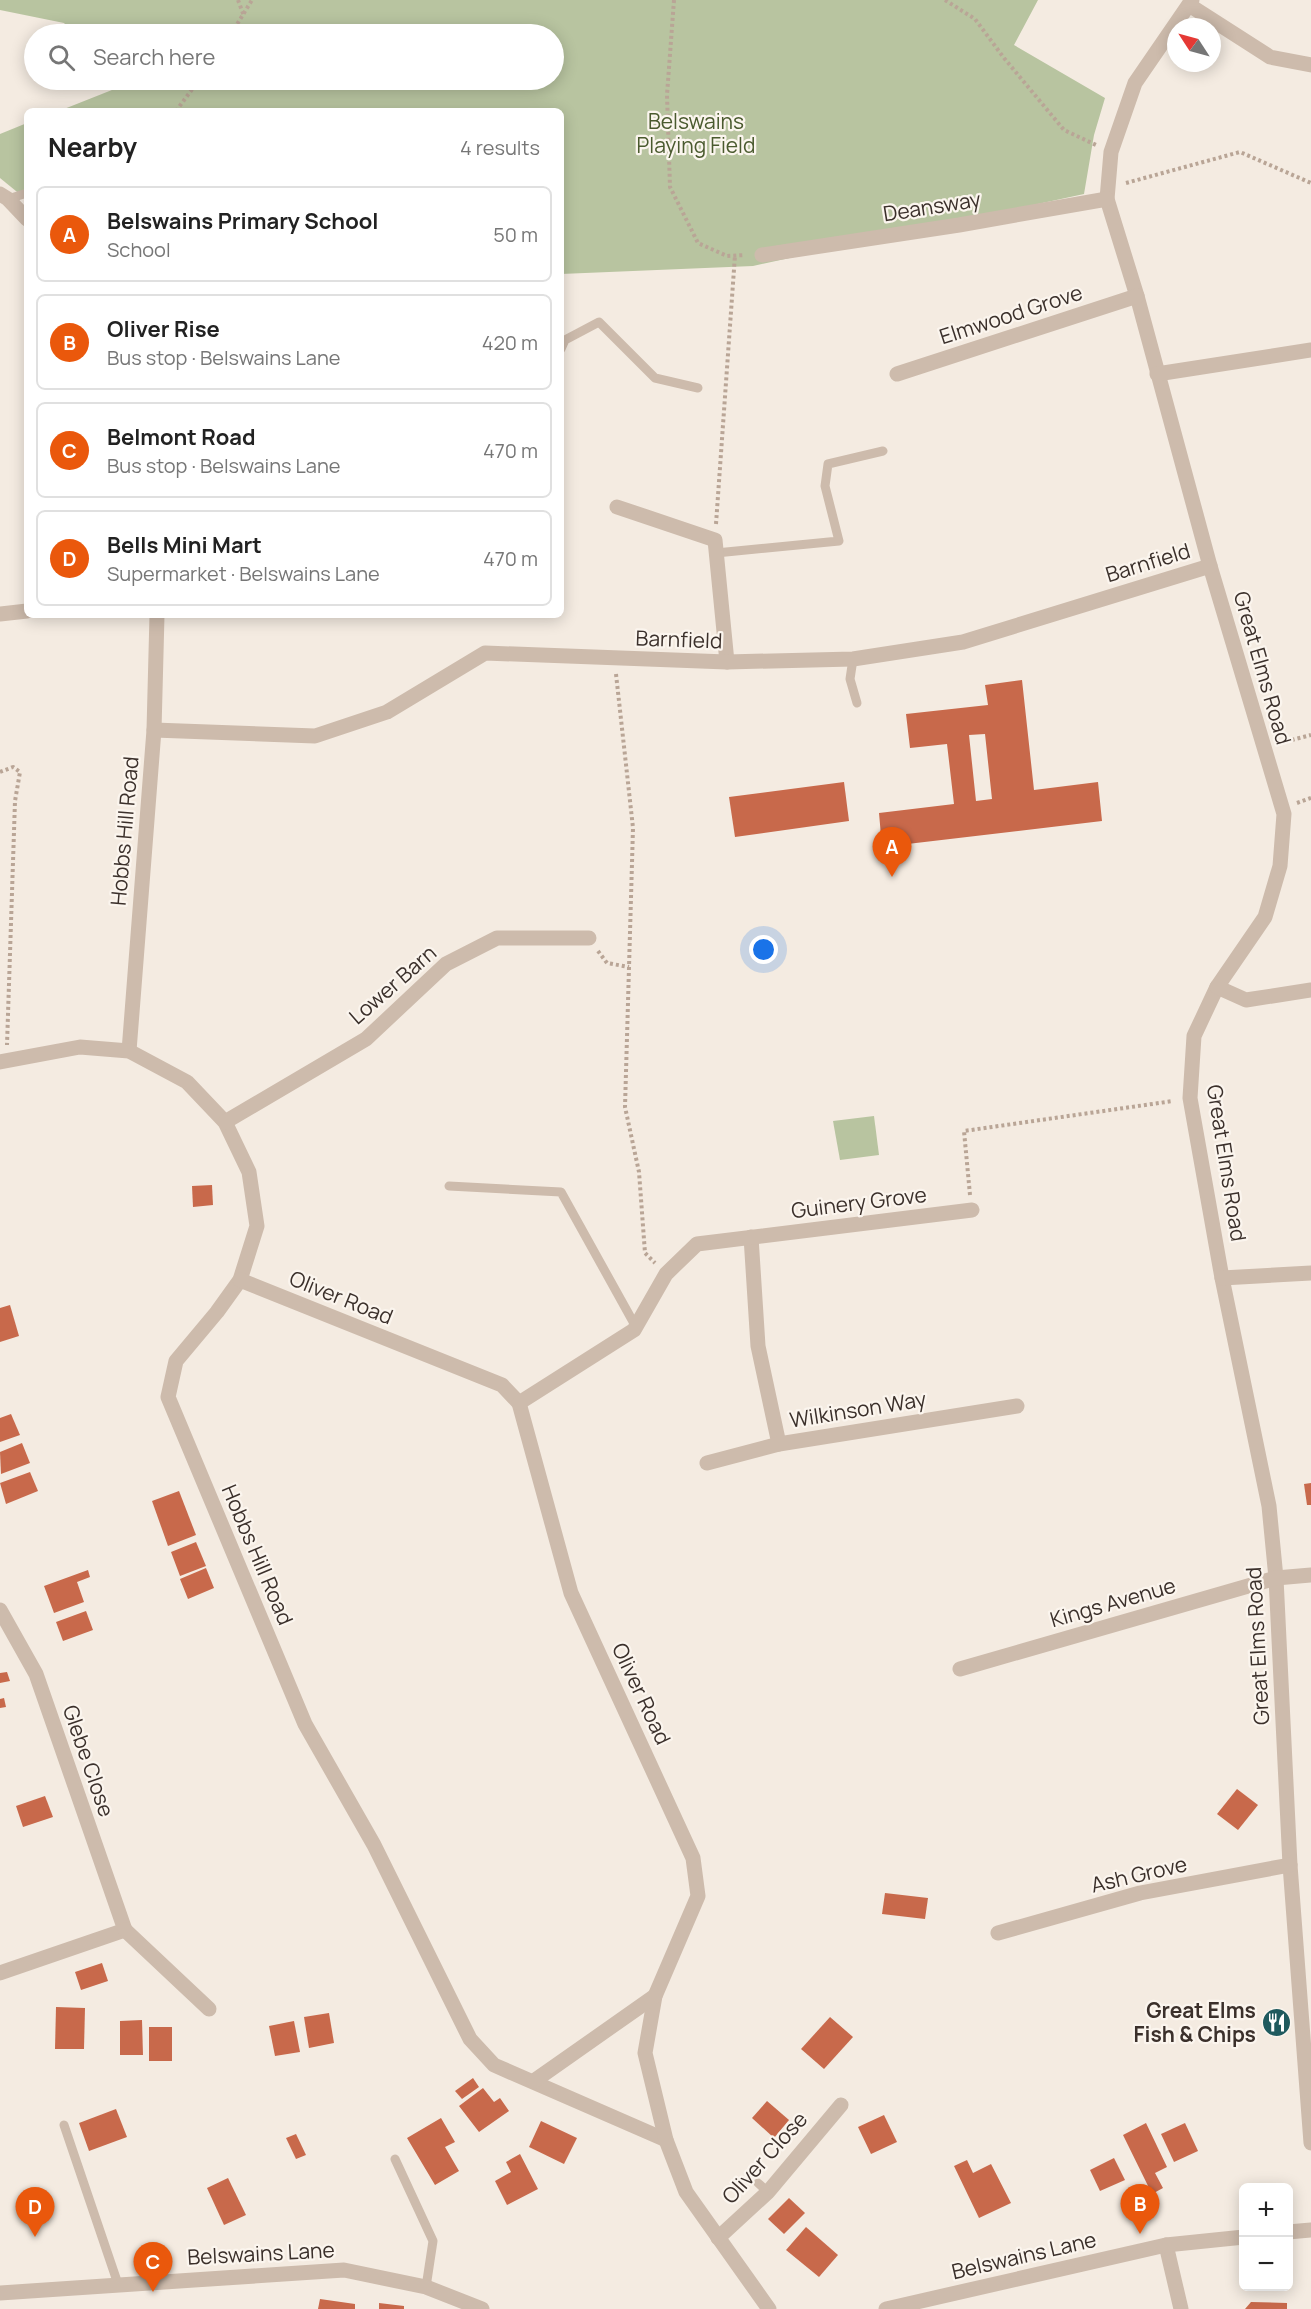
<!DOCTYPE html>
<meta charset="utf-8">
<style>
body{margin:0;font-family:Manrope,sans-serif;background:#f6f6f6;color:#222}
.controls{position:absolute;right:18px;bottom:18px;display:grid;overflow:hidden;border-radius:9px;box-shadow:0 3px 15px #0003}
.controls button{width:54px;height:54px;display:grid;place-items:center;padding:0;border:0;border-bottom:2px solid #e0e0e0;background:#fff;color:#222;font:30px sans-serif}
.compass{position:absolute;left:1167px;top:18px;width:54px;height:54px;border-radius:50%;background:#fff;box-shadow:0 3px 15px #0003;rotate:306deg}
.you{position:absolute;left:764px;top:950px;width:21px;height:21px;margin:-15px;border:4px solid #fff;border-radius:50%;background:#1a73e8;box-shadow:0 0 0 9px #1a73e833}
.badge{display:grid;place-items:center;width:39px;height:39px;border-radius:50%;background:#ea580c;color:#fff;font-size:20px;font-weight:700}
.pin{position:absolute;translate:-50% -50px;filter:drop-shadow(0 2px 3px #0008)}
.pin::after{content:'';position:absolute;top:32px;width:21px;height:18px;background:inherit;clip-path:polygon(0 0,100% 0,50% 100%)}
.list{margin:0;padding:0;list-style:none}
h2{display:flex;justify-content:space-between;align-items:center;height:78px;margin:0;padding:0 24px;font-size:26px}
h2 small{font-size:20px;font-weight:400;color:#767676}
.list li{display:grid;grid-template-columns:39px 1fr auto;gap:18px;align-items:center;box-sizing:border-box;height:96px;margin:0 12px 12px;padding:0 12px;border:2px solid #e0e0e0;border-radius:9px}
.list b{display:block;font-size:22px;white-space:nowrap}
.list p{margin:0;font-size:20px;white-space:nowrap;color:#767676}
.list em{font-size:20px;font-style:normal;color:#767676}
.icon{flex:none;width:33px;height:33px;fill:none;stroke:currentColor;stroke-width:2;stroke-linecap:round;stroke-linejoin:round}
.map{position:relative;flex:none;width:1311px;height:2309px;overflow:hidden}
.search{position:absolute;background:#fff;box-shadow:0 3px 15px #0003;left:24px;top:24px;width:540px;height:66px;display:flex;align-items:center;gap:15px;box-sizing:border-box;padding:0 21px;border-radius:33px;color:#767676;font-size:22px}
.panel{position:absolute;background:#fff;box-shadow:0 3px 15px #0003;left:24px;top:108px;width:540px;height:510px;border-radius:9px}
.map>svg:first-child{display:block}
</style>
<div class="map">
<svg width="1311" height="2309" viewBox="0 0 1311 2309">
<rect width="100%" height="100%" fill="#f4ebe1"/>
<!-- park -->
<g fill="#b8c4a0">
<path d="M0,0H1038L1014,45L1105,98L1094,135L1084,194L753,266L561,274V111H59L122,86L116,80H554V34H74L64,23L0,10Z"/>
<path d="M27,123V200L0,178V134Z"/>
<path d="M874,1116L879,1155L840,1160L833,1121Z"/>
</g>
<!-- building -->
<g fill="#c8694b" fill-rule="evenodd">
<path d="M1022,680L1034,790L1098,782L1102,821L882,847L879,813L954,804L947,744L910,748L906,714L988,705L985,685ZM985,734L992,799L976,801L969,735Z"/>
<path d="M844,782L849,821L735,837L729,797Z"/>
<path d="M212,1185L213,1205L193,1207L192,1186Z"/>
<path d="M10,1305L19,1336L0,1342V1308Z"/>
<path d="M11,1414L20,1435L0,1442V1418Z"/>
<path d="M22,1443L30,1463L1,1474L0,1452Z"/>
<path d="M30,1472L38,1491L6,1504L0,1483Z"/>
<path d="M1311,1483V1505H1307L1304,1484Z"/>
<path d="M179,1491L196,1535L168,1546L152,1501Z"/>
<path d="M196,1542L206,1566L180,1576L171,1552Z"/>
<path d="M206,1568L214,1588L188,1599L180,1579Z"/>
<path d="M88,1570L90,1577L77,1582L84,1602L54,1613L44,1586Z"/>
<path d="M86,1611L93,1630L63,1641L56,1622Z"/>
<path d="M7,1672L10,1681L0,1683V1673Z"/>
<path d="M4,1698L6,1707L0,1708V1699Z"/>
<path d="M1237,1789L1258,1805L1238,1830L1217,1814Z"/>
<path d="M45,1796L53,1817L23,1827L16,1806Z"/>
<path d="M885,1893L928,1898L925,1919L882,1914Z"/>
<path d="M102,1963L108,1981L81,1990L75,1972Z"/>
<path d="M56,2007L85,2008L84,2049H55Z"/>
<path d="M329,2013L334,2043L309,2048L304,2017Z"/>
<path d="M830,2017L853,2037L824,2069L801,2049Z"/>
<path d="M142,2020L143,2055H120V2021Z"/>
<path d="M294,2021L300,2052L275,2056L269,2026Z"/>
<rect x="149" y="2027" width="23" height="34"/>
<path d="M473,2078L479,2087L462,2099L455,2091Z"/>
<path d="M483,2088L494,2102L500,2098L509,2111L479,2132L459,2106Z"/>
<path d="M767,2101L789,2120L774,2138L752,2118Z"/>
<path d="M116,2109L127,2137L89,2151L79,2123Z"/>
<path d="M884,2115L897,2142L871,2154L858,2127Z"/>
<path d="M441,2118L455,2142L445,2147L459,2171L435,2185L407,2138Z"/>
<path d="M541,2121L577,2138L564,2164L529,2147Z"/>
<path d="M1146,2123L1167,2167L1155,2173L1163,2188L1152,2194L1123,2135Z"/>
<path d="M1185,2123L1198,2151L1174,2162L1161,2134Z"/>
<path d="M296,2134L306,2155L296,2159L286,2138Z"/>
<path d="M520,2154L538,2189L507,2205L495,2181L511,2172L506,2162Z"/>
<path d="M1114,2158L1125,2180L1100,2191L1090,2170Z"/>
<path d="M967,2160L973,2173L991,2164L1011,2203L979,2218L954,2166Z"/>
<path d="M228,2178L246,2215L224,2225L207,2188Z"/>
<path d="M789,2198L805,2213L784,2234L768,2219Z"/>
<path d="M806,2227L838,2255L819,2277L786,2250Z"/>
<path d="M320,2299L355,2304V2309H318Z"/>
<path d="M1251,2302L1287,2303V2309H1245Z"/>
<path d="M379,2303L404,2306V2309H379Z"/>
</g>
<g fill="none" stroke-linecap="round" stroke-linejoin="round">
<!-- path -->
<g stroke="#b9a596" stroke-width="4" stroke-dasharray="3 3" stroke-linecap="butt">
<path d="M238,0L244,16"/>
<path d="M674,0L667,95L670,187L698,243L727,256L745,255"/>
<path d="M945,0L975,19L1004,58L1064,130L1096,145"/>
<path d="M231,34L252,0"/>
<path d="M176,111L199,80"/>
<path d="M1126,183L1240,152L1311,183"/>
<path d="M716,524L735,255"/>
<path d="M616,674L633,828L625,1107L639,1172L645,1253L655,1263"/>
<path d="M1280,743L1311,735"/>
<path d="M0,772L13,767L20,772L15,801L7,1045"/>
<path d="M1297,803L1311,798"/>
<path d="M598,951L607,963L629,967"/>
<path d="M970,1195L964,1131L1173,1101"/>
</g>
<!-- service -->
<g stroke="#cdbbac" stroke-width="9">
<path d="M8,199L27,193"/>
<path d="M561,349L565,340L599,322L655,378L698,388"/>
<path d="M716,553L839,541L825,486L828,464L883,451"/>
<path d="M853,659L850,679L857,703"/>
<path d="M449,1186L561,1192L636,1327"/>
<path d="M64,2125L118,2284"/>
<path d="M395,2159L433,2241L426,2287"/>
<path d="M758,2183L768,2192"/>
</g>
<!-- minor -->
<g stroke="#cdbbac" stroke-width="15">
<path d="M1192,0L1135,83L1111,152L1107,199L1137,296L1210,566L1284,814L1280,866L1265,917L1217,987L1194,1036L1190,1098L1222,1278L1269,1506L1276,1578L1290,1865L1311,2143"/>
<path d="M1189,5L1270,57L1311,65"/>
<path d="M0,194L8,199L27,219"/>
<path d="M762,255L959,225L1107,199"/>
<path d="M897,374L1137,296"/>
<path d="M1157,374L1311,350"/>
<path d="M617,507L715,540L727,662"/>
<path d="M0,614L27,611"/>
<path d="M154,730L315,736L387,712L485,653L727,662L853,659L963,642L1210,566"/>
<path d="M1217,987L1246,1000L1311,990"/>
<path d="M129,1051L154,730L157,615"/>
<path d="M0,1062L80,1047L129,1051L187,1082L225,1122L249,1172L257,1226L240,1280L217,1312L176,1361L168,1397L305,1724L374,1845L470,2039L494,2065L666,2140"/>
<path d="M225,1122L366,1039L446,964L497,938H589"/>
<path d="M751,1237L758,1346L779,1444"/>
<path d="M1222,1278L1311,1273"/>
<path d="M240,1280L502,1385L519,1403L571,1593L693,1858L698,1896L655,1996L645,2053L666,2140L686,2192L769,2309"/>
<path d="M519,1403L634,1330L666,1274L697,1244L972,1210"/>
<path d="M707,1463L779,1444L1017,1406"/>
<path d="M0,1610L36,1674L125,1930L0,1973"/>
<path d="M960,1669L1276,1578L1311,1575"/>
<path d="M125,1930L209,2009"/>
<path d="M998,1933L1140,1893L1290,1865"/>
<path d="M534,2081L655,1996"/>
<path d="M718,2238L768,2192L841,2105"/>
<path d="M1166,2245L1181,2309"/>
</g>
<!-- tertiary -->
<g stroke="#cdbbac" stroke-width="15">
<path d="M1288,2232L1311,2230"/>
<path d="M0,2293L344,2270L426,2287L482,2309"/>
<path d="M886,2309L1166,2245L1244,2237"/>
</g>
</g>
<!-- icons -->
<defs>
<symbol id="restaurant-disc" viewBox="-11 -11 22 22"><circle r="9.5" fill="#1f5a5e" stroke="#fbf5ee"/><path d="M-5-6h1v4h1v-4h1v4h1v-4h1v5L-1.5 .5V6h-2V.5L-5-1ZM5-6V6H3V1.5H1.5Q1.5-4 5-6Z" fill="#fff"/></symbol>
</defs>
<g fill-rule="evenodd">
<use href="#restaurant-disc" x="1260" y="2006" width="33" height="33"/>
</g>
<g text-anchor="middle" stroke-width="4.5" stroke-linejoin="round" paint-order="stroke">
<!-- park labels -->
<g font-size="21" fill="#4a5a2e" stroke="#fbf5ee">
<text x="696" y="129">Belswains<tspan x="696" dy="24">Playing Field</tspan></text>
</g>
<!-- street labels -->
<g font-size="21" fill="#3b302b" stroke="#fbf5ee">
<text transform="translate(932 207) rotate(-9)" y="7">Deansway</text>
<text transform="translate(1011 315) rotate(-18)" y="7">Elmwood Grove</text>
<text transform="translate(1148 563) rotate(-17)" y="7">Barnfield</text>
<text transform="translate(679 640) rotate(2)" y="7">Barnfield</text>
<text transform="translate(1262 668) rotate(74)" y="7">Great Elms Road</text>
<text transform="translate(125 831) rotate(-85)" y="7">Hobbs Hill Road</text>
<text transform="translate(393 985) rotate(-41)" y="7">Lower Barn</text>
<text transform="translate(1226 1163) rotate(81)" y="7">Great Elms Road</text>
<text transform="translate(859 1203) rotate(-7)" y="7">Guinery Grove</text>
<text transform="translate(341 1298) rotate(22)" y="7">Oliver Road</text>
<text transform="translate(858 1410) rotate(-9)" y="7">Wilkinson Way</text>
<text transform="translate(257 1555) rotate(67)" y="7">Hobbs Hill Road</text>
<text transform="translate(1113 1603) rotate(-16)" y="7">Kings Avenue</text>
<text transform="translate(1258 1646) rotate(-93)" y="7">Great Elms Road</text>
<text transform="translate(641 1694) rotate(65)" y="7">Oliver Road</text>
<text transform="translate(88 1761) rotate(71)" y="7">Glebe Close</text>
<text transform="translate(1139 1875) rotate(-13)" y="7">Ash Grove</text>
<text transform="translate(765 2158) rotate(-48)" y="7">Oliver Close</text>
<text transform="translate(261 2254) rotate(-3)" y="7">Belswains Lane</text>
<text transform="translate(1024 2256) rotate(-13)" y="7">Belswains Lane</text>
</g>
<!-- poi labels -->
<g font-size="21" font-weight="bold" fill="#3b302b" stroke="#fbf5ee" text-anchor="end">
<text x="1256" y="2018">Great Elms<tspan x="1256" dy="24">Fish &amp; Chips</tspan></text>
</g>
</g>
</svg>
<div class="controls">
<button>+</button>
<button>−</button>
</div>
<svg class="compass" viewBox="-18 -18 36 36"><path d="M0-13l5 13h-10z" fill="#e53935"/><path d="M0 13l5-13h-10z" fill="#767676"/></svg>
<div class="you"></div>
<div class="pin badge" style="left:892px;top:877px">A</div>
<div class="pin badge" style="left:1140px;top:2234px">B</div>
<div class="pin badge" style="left:153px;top:2292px">C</div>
<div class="pin badge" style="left:35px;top:2237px">D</div>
<div class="search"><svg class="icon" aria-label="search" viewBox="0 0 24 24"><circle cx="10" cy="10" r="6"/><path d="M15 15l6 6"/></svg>Search here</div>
<section class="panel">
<h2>Nearby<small>4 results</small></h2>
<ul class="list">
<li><span class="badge">A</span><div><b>Belswains Primary School</b><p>School</p></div><em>50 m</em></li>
<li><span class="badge">B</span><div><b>Oliver Rise</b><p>Bus stop · Belswains Lane</p></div><em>420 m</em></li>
<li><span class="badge">C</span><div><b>Belmont Road</b><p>Bus stop · Belswains Lane</p></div><em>470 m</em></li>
<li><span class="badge">D</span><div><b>Bells Mini Mart</b><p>Supermarket · Belswains Lane</p></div><em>470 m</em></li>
</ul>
</section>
</div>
